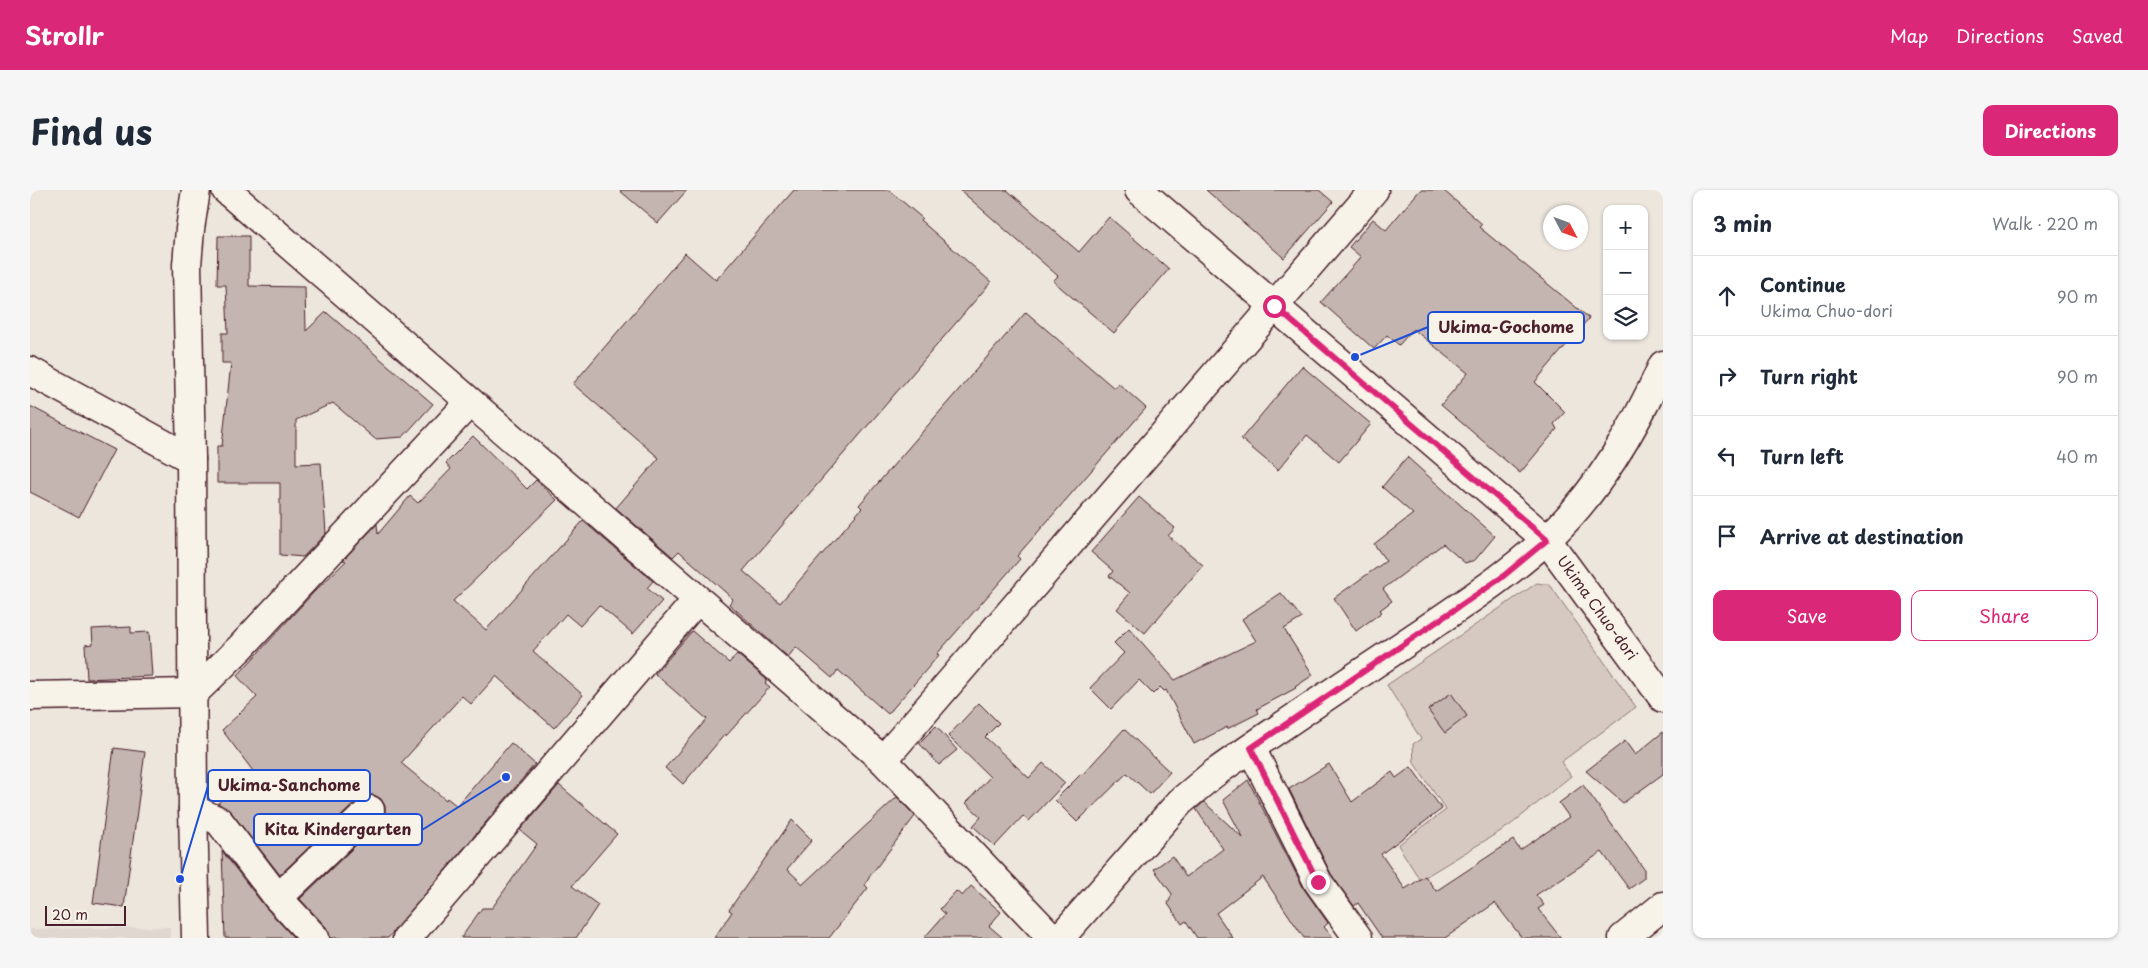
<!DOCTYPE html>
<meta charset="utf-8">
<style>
body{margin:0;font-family:"Playpen Sans",sans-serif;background:#f6f6f7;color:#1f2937}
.controls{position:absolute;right:15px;top:15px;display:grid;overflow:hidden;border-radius:10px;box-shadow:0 1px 4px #0004}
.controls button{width:45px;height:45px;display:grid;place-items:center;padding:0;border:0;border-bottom:1px solid #e0e1e3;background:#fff;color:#1f2937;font:25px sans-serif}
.compass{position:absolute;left:1513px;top:15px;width:45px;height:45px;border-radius:50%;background:#fff;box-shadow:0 1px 4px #0004;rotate:131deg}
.scale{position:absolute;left:15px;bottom:12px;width:81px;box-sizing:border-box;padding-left:5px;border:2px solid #4a1f2b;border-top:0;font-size:14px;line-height:18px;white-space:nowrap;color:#4a1f2b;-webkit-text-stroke:4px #f7f3e8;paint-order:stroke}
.stop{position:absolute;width:15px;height:15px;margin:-11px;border:4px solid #db2777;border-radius:50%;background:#fff}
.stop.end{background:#db2777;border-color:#fff;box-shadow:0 1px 5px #0008}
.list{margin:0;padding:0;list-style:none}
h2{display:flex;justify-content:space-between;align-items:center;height:65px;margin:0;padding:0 20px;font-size:21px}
h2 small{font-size:16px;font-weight:400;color:#747a83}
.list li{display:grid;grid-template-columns:32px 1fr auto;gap:15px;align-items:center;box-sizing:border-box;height:80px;padding:0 20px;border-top:1px solid #e0e1e3}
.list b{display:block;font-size:19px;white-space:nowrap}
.list p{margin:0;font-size:16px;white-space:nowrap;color:#747a83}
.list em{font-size:16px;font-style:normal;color:#747a83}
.actions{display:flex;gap:10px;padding:15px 20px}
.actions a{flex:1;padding:11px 0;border:1px solid #db2777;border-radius:10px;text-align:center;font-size:18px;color:#db2777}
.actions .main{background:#db2777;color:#fff}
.icon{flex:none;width:28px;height:28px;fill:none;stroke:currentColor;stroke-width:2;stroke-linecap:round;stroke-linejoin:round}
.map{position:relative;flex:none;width:1633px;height:748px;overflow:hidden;border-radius:10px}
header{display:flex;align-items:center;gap:30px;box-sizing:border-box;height:70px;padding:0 25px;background:#db2777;color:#fff}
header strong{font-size:24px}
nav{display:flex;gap:28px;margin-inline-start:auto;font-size:18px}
.intro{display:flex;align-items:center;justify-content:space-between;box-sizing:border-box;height:120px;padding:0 30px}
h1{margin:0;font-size:35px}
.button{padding:12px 22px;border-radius:10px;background:#db2777;color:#fff;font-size:18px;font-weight:700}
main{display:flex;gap:30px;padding:0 30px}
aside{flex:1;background:#fff;border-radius:10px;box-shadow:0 1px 4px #0004}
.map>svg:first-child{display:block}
</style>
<header>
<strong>Strollr</strong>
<nav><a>Map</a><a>Directions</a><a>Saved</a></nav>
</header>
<div class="intro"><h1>Find us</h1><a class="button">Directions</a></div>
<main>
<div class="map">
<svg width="1633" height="748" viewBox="0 0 1633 748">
<rect width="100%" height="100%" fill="#ece6dd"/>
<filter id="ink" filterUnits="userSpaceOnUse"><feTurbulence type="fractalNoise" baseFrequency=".02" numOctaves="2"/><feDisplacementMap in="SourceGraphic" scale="10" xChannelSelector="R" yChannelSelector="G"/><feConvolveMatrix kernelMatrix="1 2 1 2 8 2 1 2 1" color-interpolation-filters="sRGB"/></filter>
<g filter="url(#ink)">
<!-- built -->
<path fill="#e0d7d0" d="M140,737V748H0V739Z"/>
<!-- green -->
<path fill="#d5c9c2" stroke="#907476" d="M1507,393L1520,395L1606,517L1531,572L1541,586L1479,636L1390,690L1368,655L1416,620L1384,573L1383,554L1391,549L1357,495Z"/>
<!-- building -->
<g fill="#c4b5b0" stroke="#4a1f2b">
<path d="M589,0H657L628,33Z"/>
<path d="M764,0H859L892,28L890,30L961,92L713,381L750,413L832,318L829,315L996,122L1084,198L1088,193L1116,218L987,366L990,369L907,464L909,465L858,524L808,480L802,488L766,457L758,467L699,414L703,409L649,361L643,367L586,318L629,268L543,194L655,63L686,90Z"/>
<path d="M930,0H977L1049,62L1079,27L1139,79L1084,143L1023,91L1028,86Z"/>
<path d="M1176,0H1289L1303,12L1254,68Z"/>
<path d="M1390,0H1413L1452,34L1449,37L1559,128L1505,192L1535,222L1524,234L1527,239L1490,283L1411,215L1438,183L1383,139L1369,155L1357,145L1344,159L1291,112L1331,67L1319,57L1343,29L1356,40Z"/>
<path d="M188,46H219V96L275,97L276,141L296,122L403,214L373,247L345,249L303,213L266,230V274L291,273L296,343L273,367L250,365V293H187V256H192L201,173H192V143H198L196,95H187Z"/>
<path d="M1272,176L1341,234L1309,272L1277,245L1248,280L1211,249Z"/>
<path d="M0,216L84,260L49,327L0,302Z"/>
<path d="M443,246L497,299L506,290L527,310L423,411L456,440L553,331L623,391L617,398L632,411L603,444L569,415L550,436L536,424L503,461L553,505L524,538L466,486L441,514L432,506L371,573L416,610L417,608L427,616L481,553L505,574L358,748H300L296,737L270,709L351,631L355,624V616L351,609L344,605H337L330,608L250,685L201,622L188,613L223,581L192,540L227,507L207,486L283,403L316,371L313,370L347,334L348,344L380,306L388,313L421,279L416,273Z"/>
<path d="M1377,267L1465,346L1445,370L1435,373L1413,354L1353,399L1362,411L1350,420L1352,422L1326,441L1304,408L1356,371L1344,354L1383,324L1352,297Z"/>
<path d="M1109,307L1145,338L1138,346L1173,375L1115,443L1087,419L1100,403L1079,386L1083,381L1061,362Z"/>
<path d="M1251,403L1272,428L1254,439L1283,485L1265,497L1266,498L1227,519L1229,523L1197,539V537L1164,554L1136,500L1134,501L1130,497L1123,504L1109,490L1081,519L1060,498L1094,463L1084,453L1099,438L1145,490L1226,451L1212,429Z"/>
<path d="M101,437V443L119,442L122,486L57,489L55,455L63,454L62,439Z"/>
<path d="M662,441L699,473L707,464L737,490L735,493L740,497L696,546L695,544L653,594L635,578L677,529L625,484Z"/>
<path d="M1421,503L1437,526L1415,543L1398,520Z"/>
<path d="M949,513L969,533L955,547L999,588L1013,573L1035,593L999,631L993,626L965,656L943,636L951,627L936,613L960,587L918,546Z"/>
<path d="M906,536L927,560L909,575L889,553Z"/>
<path d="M1094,539L1140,582L1120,604L1097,583L1047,632L1025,610L1052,583L1053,584Z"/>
<path d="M1633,542V584L1593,613L1556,581L1595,551L1605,565Z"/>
<path d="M84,558L115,562L94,717L63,713Z"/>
<path d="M1299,574L1322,612L1362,582L1366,588L1381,577L1412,619L1351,664L1375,699L1395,686L1406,701L1483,650L1490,660L1539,627L1529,613L1553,595L1614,679V688L1599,699L1572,662L1506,705L1514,715L1508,719L1531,748H1492L1465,713L1415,748H1352L1328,713L1324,716L1301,684L1259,599Z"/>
<path d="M1218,590L1274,699L1298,733L1294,737L1303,748H1274L1233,687L1186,723L1203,748H1167L1156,731L1152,734L1138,714L1142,704L1124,679L1142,666L1156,687L1193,659L1166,619L1174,612L1213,648L1193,610Z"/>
<path d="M529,595L587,644L542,696L568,715L546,748H431L452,718H462L507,654L490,640Z"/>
<path d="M867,607L885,626L840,686L835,695L838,698L799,748H684L702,722L699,720L762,630L782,650L757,679L773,694Z"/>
<path d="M192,661L236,718L264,748H195Z"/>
<path d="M941,696L971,722L959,736L973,748H894L915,724L910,719L926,701L932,706Z"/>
</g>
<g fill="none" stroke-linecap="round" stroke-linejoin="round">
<defs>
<g id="minor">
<path d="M196,0L853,570L1022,748"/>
<path d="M1109,0L1517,350L1633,508"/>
<path d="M0,181L161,269"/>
<path d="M0,506L164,503L211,457L440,212"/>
<path d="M1221,558L1288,692L1328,748"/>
<path d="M853,570L1344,0"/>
<path d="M163,619L189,631L248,708L285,748"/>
<path d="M248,708L340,620"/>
<path d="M166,748L163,619L161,269L157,75L160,39L166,0"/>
<path d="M377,748L667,410"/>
<path d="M1030,748L1150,612L1182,585C1252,535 1324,488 1395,440C1436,412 1479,384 1516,350C1566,305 1606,236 1633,175"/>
<path d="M1593,748L1633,716"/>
</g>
</defs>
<!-- minor casing -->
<use href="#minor" stroke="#4a1f2b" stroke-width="31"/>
<!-- minor -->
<use href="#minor" stroke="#f7f3e8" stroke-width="28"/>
</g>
</g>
<g fill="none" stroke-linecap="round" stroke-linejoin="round" filter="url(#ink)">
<!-- route -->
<path stroke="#db2777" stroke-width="6" d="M1244,116L1517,350L1471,388L1221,558L1288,692"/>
</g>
<g text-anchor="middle" stroke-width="5" stroke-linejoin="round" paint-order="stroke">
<!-- street labels -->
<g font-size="15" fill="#4a1f2b" stroke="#f7f3e8">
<text transform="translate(1567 418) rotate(54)" y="5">Ukima Chuo-dori</text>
</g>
</g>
<!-- callouts -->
<path fill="none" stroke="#1d4ed8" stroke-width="2" d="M1325 167L1398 137M150 689L178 596M476 587L392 640"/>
<g fill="#1d4ed8" stroke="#f7f3e8" stroke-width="2">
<circle cx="1325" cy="167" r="5"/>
<circle cx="150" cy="689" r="5"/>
<circle cx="476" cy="587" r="5"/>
</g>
<g fill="#f7f3e8" stroke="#1d4ed8" stroke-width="2">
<rect x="1398" y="122" width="156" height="31" rx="5"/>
<rect x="178" y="580" width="162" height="31" rx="5"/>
<rect x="224" y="624" width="168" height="31" rx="5"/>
</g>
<g font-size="16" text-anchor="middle" font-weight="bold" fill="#4a1f2b">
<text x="1476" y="143">Ukima-Gochome</text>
<text x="259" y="601">Ukima-Sanchome</text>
<text x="308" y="645">Kita Kindergarten</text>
</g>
</svg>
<div class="controls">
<button>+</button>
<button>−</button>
<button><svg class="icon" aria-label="layers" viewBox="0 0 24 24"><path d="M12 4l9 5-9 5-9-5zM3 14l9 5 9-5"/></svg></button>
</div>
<svg class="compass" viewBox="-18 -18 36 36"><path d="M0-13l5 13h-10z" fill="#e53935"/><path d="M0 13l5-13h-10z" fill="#747a83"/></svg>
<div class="scale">20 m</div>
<div class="stop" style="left:1244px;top:116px"></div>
<div class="stop end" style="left:1288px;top:692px"></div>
</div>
<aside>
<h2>3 min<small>Walk · 220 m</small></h2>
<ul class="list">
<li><svg class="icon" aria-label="ahead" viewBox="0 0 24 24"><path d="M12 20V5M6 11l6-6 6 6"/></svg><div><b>Continue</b><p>Ukima Chuo-dori</p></div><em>90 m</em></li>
<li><svg class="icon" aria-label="right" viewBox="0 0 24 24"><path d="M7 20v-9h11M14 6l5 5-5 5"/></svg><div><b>Turn right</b></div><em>90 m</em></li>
<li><svg class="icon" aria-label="left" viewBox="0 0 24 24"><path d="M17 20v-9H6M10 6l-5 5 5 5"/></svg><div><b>Turn left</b></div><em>40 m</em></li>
<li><svg class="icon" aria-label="arrive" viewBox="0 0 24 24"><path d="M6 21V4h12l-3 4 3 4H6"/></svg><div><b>Arrive at destination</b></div></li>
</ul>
<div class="actions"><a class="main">Save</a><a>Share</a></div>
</aside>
</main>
